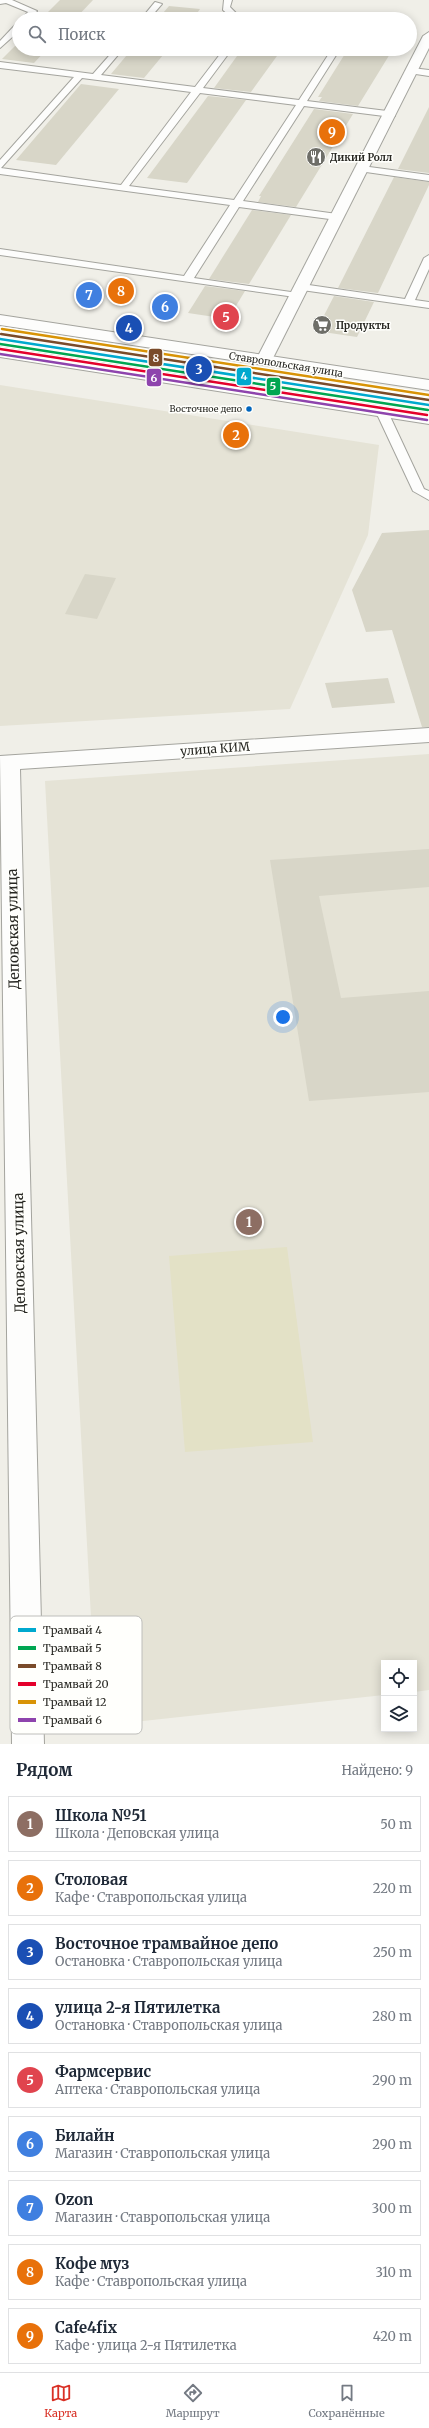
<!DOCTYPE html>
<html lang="ru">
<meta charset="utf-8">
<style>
body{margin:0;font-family:Merriweather,serif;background:#f6f6f7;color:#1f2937}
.controls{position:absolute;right:12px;bottom:12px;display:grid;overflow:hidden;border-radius:0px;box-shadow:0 2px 10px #0003}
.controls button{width:36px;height:36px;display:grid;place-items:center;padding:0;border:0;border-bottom:1px solid #e0e1e3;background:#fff;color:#1f2937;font:20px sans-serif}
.you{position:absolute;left:283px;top:1017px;width:14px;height:14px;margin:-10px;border:3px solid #fff;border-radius:50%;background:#1a73e8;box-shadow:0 0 0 6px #1a73e833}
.badge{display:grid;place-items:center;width:26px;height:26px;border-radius:50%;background:#d93025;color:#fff;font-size:13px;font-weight:700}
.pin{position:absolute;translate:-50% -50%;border:2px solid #fff;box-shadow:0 1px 4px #0006}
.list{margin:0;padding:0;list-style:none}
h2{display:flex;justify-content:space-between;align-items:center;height:52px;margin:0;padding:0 16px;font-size:17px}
h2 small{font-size:13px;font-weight:400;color:#747a83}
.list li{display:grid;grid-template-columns:26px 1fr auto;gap:12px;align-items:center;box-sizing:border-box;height:56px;margin:0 8px 8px;padding:0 8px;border:1px solid #e0e1e3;border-radius:0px}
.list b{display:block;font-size:15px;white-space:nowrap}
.list p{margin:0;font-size:13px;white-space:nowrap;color:#747a83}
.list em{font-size:13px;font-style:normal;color:#747a83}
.icon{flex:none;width:22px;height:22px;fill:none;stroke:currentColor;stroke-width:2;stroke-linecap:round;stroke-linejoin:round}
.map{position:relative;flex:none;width:429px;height:1744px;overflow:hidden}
.search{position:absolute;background:#fff;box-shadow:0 2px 10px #0003;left:12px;right:12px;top:12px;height:44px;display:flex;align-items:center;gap:10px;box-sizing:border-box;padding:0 14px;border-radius:22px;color:#747a83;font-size:15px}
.sheet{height:628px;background:#fff}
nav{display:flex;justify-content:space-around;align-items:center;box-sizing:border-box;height:56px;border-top:1px solid #e0e1e3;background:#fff;font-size:11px;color:#747a83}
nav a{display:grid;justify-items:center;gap:2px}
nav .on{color:#d93025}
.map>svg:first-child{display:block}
</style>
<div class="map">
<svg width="429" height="1744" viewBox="0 0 429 1744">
<rect width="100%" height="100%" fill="#f0efe8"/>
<!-- built -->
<g fill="#e5e3d6">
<path d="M0,385L379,445L368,535L290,709L0,726Z"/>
<path d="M429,754V1690L414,1692V1663H384V1695L97,1726L45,781Z"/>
</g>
<!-- green -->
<path fill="#e3e1c6" d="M287,1247L313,1442L185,1452L169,1256Z"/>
<!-- building -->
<g fill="#d8d6c8">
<path d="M60,0H93L75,19H41Z"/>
<path d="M169,6L200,9L193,19H158Z"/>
<path d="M19,42V49H47L34,63L2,59Z"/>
<path d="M132,49H168L144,78L111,74Z"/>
<path d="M242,49H282L251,92L214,88Z"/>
<path d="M348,49H393L358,106L319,101L322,97H318Z"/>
<path d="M81,84L119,89L56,165L16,160Z"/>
<path d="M208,96L246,100L187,183L147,178Z"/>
<path d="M429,107V173L398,169Z"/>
<path d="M314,109L353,114L296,207L258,202L261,196H259Z"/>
<path d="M394,177L429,182V185L378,293L338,288Z"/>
<path d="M252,210L291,215L249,284L209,279Z"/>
<path d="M205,286L245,291L228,319L188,313Z"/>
<path d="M334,296L374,302L357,337L316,331Z"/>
<path d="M429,530V727H422L392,630L366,632L352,590L382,533Z"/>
<path d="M85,574L116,578L97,619L65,614Z"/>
<path d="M388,678L395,703L332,708L325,683Z"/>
<path d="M429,849V887L319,896L341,998L429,991V1092L309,1101L270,860Z"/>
</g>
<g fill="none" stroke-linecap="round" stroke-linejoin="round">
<defs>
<g id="service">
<path d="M0,0H12L37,11L30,19H22L28,12L6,3L0,4Z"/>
<path d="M224,0H232L230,7L242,19H233L223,10Z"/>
<path d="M155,2L162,4L149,19H141Z"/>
<path d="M16,24H19V31L0,48V41Z"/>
<path d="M115,49H123L101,75L195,87L224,49H232L203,88L299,100L332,49H340L307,101L395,112V116L392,117L304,106L243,201L337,214L342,217L337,220L239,207L194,278L298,293L303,296L302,298L0,255V249L184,276L230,205L0,174V160L74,77L0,68V62L93,74ZM82,78L191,92L121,185L1,168ZM200,93L296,105L234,200L129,186Z"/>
<path d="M412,68L429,70V76L409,73V69Z"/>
<path d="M362,166L429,175V181L359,171L357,169Z"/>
<path d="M429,255V269L415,300L429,302V308L302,290L297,287L302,284L405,299L424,258Z"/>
<path d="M382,409L388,412L424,489L429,491V500L413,491L376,412Z"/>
</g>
<path id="minor" d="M429,728V742L20,769L44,1744H12L0,756Z"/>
<path id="secondary" d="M429,32V48L272,360L264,365L258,363L256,360L423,36Z"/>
<g id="primary">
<path d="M0,315L429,380V390L0,325Z"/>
<path d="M0,347L429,414V424L0,357Z"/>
</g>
</defs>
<!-- service casing -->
<use href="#service" stroke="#a4a49e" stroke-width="2"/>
<!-- minor casing -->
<use href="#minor" stroke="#a4a49e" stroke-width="2"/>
<!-- secondary casing -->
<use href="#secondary" stroke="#a4a49e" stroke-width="2"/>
<!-- primary casing -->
<use href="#primary" stroke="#a4a49e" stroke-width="2"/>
<!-- service -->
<use href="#service" fill="#fdfdfc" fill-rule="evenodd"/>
<!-- minor -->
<use href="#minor" fill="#fdfdfc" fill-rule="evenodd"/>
<!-- secondary -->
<use href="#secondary" fill="#fdfdfc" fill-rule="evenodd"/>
<!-- primary -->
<use href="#primary" fill="#fdfdfc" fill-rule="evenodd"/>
<defs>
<path id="tram-1" d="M0,339L429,405"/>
<path id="tram-2" d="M0,344L428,410"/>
<path id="tram-3" d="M1,334L429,400"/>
<path id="tram-4" d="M0,349L427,415"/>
<path id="tram-5" d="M2,329L429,395"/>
<path id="tram-6" d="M0,354L427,420"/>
</defs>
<!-- tram-1 casing -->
<use href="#tram-1" stroke="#fffffc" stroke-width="5"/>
<!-- tram-2 casing -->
<use href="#tram-2" stroke="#fffffc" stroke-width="5"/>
<!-- tram-3 casing -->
<use href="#tram-3" stroke="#fffffc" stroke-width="5"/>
<!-- tram-4 casing -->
<use href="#tram-4" stroke="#fffffc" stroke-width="5"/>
<!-- tram-5 casing -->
<use href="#tram-5" stroke="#fffffc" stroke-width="5"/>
<!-- tram-6 casing -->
<use href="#tram-6" stroke="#fffffc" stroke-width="5"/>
<!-- tram-1 -->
<use href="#tram-1" stroke="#00a9ce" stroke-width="2.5"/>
<!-- tram-2 -->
<use href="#tram-2" stroke="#00a651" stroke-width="2.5"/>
<!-- tram-3 -->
<use href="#tram-3" stroke="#7a4b2a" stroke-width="2.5"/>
<!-- tram-4 -->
<use href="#tram-4" stroke="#e4002b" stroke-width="2.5"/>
<!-- tram-5 -->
<use href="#tram-5" stroke="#d89305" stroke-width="2.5"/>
<!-- tram-6 -->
<use href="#tram-6" stroke="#8e44ad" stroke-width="2.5"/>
</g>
<!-- icons -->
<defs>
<symbol id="restaurant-disc" viewBox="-11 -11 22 22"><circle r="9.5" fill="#6e6e68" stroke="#fffffc"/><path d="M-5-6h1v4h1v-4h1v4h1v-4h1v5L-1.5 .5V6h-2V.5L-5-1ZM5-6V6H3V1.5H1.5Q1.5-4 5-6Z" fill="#fff"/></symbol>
<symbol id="supermarket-disc" viewBox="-11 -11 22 22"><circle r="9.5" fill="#6e6e68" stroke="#fffffc"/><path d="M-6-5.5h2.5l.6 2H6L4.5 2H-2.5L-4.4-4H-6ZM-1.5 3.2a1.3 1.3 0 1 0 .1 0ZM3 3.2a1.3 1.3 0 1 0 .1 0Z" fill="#fff"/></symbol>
</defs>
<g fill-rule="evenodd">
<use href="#restaurant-disc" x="305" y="146" width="22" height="22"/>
<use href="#supermarket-disc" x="311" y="314" width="22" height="22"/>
</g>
<!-- markers -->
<circle fill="#0065bd" stroke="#fffffc" stroke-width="1.5" cx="249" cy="409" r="3.5"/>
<g text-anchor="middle" stroke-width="3" stroke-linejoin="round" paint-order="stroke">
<!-- far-bus labels -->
<g font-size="9" fill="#282823" stroke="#fffffc" text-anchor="end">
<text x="242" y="412">Восточное депо</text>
</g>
<!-- far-poi labels -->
<g font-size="10" font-weight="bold" fill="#282823" stroke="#fffffc" text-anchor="start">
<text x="330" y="161">Дикий Ролл</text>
<text x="336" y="329">Продукты</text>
</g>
<!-- far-street labels -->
<g font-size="10" fill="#282823" stroke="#fffffc">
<text transform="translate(286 364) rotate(9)" y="4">Ставропольская улица</text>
</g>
<!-- street labels -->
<g font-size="12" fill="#282823" stroke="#fffffc">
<text transform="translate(215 749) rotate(-4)" y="4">улица КИМ</text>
</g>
<!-- near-street labels -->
<g font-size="14" fill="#282823" stroke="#fffffc">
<text transform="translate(13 929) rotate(-91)" y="5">Деповская улица</text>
<text transform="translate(19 1253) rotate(-91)" y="5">Деповская улица</text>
</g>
</g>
<!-- legend -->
<rect x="10" y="1616" width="132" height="118" rx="6" fill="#fffffc" stroke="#bebebb" stroke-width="1"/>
<rect x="18" y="1628" width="18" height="4" fill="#00a9ce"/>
<rect x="18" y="1646" width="18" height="4" fill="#00a651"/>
<rect x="18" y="1664" width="18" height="4" fill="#7a4b2a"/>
<rect x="18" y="1682" width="18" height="4" fill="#e4002b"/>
<rect x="18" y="1700" width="18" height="4" fill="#d89305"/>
<rect x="18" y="1718" width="18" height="4" fill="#8e44ad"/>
<g font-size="11" fill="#282823">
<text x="43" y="1634">Трамвай 4</text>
<text x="43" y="1652">Трамвай 5</text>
<text x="43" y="1670">Трамвай 8</text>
<text x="43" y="1688">Трамвай 20</text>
<text x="43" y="1706">Трамвай 12</text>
<text x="43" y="1724">Трамвай 6</text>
</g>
<g stroke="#fffffc" stroke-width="1.5">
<rect x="148" y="348" width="15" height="19" rx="4" fill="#7a4b2a"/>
<rect x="236" y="367" width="16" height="19" rx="4" fill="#00a9ce"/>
<rect x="146" y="368" width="16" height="19" rx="4" fill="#8e44ad"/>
<rect x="266" y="377" width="15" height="19" rx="4" fill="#00a651"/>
</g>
<g font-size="11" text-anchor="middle" font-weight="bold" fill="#fff">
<text x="156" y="362">8</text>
<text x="244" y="380">4</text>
<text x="154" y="382">6</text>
<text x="273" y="390">5</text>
</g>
</svg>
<div class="controls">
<button><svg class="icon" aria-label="locate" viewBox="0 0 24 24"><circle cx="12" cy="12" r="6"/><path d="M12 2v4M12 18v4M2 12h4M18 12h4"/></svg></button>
<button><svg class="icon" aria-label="layers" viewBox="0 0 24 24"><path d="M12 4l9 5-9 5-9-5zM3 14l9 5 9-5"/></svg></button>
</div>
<div class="you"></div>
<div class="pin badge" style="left:249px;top:1222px;background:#8d6e63">1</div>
<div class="pin badge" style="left:236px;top:435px;background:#e8710a">2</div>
<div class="pin badge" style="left:199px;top:369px;background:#1a4fb4">3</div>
<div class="pin badge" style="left:129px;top:328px;background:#1a4fb4">4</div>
<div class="pin badge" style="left:226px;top:317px;background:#e0444e">5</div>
<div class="pin badge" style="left:165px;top:307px;background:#3f7fe0">6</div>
<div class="pin badge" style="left:89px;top:295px;background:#3f7fe0">7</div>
<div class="pin badge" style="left:121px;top:291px;background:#e8710a">8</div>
<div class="pin badge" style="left:332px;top:132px;background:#e8710a">9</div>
<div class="search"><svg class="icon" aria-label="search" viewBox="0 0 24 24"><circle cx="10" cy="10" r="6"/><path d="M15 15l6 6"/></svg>Поиск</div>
</div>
<section class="sheet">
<h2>Рядом<small>Найдено: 9</small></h2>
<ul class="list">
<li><span class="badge" style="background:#8d6e63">1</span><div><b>Школа №51</b><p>Школа · Деповская улица</p></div><em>50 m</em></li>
<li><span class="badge" style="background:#e8710a">2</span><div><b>Столовая</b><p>Кафе · Ставропольская улица</p></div><em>220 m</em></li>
<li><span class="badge" style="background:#1a4fb4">3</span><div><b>Восточное трамвайное депо</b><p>Остановка · Ставропольская улица</p></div><em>250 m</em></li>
<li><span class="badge" style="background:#1a4fb4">4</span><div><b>улица 2-я Пятилетка</b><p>Остановка · Ставропольская улица</p></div><em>280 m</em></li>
<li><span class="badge" style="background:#e0444e">5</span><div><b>Фармсервис</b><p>Аптека · Ставропольская улица</p></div><em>290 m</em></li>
<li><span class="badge" style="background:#3f7fe0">6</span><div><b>Билайн</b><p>Магазин · Ставропольская улица</p></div><em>290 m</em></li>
<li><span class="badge" style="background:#3f7fe0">7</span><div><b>Ozon</b><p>Магазин · Ставропольская улица</p></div><em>300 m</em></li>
<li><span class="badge" style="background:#e8710a">8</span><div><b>Кофе муз</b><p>Кафе · Ставропольская улица</p></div><em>310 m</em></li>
<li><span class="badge" style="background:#e8710a">9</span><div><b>Cafe4fix</b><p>Кафе · улица 2-я Пятилетка</p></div><em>420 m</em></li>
</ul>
</section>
<nav>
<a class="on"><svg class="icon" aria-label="map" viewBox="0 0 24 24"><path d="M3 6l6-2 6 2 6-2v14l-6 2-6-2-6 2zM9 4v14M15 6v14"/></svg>Карта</a>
<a><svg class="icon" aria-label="directions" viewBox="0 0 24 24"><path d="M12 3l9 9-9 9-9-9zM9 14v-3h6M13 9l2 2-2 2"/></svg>Маршрут</a>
<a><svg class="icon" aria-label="saved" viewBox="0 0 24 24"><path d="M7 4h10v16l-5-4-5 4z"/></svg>Сохранённые</a>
</nav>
